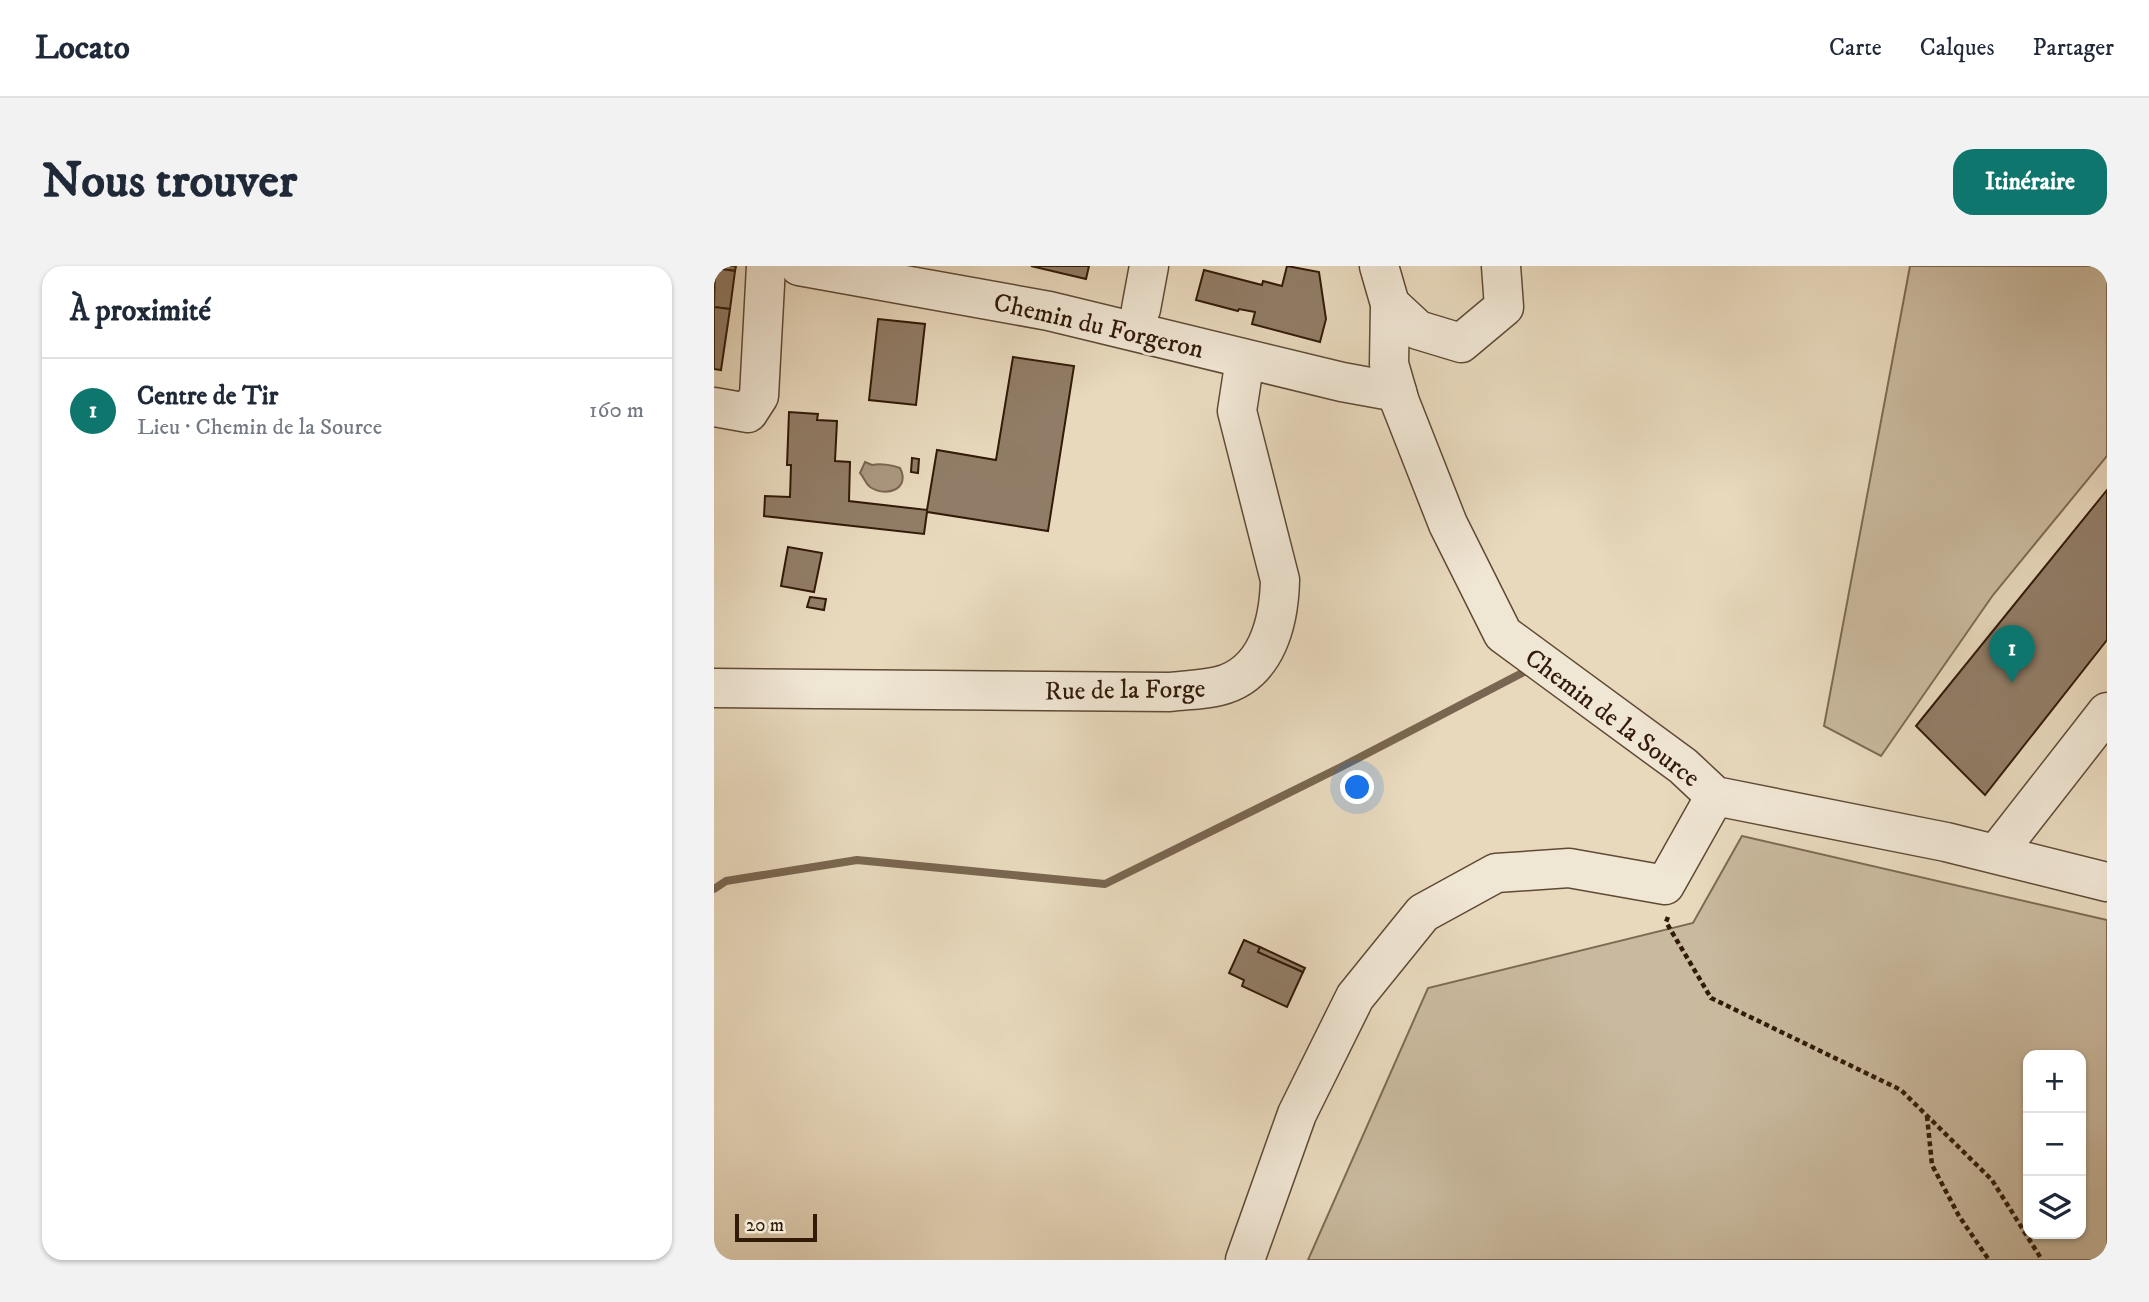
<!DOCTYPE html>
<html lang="fr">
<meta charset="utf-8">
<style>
body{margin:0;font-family:"IM FELL DW Pica",serif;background:#f2f2f3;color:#1f2937}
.controls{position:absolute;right:21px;bottom:21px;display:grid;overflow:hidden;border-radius:14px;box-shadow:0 2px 5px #0004}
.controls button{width:63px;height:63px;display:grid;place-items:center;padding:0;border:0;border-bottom:2px solid #e0e1e3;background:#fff;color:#1f2937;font:35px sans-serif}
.scale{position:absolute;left:21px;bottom:18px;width:82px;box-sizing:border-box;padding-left:7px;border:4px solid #321a09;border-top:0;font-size:19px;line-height:24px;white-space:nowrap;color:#321a09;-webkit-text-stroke:5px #f0e6d4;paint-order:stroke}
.you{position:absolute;left:644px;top:522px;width:24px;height:24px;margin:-18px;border:5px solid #fff;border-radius:50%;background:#1a73e8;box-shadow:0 0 0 10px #1a73e833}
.badge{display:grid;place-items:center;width:46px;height:46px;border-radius:50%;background:#0f766e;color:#fff;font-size:23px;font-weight:700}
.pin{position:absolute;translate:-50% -58px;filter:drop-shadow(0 2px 4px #0008)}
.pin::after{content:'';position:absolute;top:37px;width:24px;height:21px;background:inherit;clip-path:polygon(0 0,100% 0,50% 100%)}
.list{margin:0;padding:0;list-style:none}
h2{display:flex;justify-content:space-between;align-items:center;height:91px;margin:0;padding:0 28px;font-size:30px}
h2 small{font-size:23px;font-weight:400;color:#747a83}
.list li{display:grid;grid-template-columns:46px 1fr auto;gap:21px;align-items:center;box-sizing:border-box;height:105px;padding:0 28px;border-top:2px solid #e0e1e3}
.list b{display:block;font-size:26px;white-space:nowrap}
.list p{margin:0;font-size:23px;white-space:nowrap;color:#747a83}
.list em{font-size:23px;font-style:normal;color:#747a83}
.icon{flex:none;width:38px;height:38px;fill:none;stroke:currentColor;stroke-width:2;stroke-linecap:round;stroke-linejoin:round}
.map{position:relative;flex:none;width:1393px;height:994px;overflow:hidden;border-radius:21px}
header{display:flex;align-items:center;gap:42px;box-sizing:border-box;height:98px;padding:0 35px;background:#fff;border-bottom:2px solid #e0e1e3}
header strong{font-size:33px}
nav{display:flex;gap:38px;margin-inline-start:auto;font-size:24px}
.intro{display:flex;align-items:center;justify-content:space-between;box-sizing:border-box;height:168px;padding:0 42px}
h1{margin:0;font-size:49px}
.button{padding:18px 32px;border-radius:21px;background:#0f766e;color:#fff;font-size:24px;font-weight:700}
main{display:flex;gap:42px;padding:0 42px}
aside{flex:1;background:#fff;border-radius:21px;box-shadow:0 2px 5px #0004}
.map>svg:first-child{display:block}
</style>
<header>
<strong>Locato</strong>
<nav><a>Carte</a><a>Calques</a><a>Partager</a></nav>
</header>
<div class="intro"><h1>Nous trouver</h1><a class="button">Itinéraire</a></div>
<main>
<aside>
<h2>À proximité<small></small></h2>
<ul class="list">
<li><span class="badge">1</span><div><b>Centre de Tir</b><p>Lieu · Chemin de la Source</p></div><em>160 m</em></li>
</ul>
</aside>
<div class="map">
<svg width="1393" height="994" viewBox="0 0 1393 994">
<rect width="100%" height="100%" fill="#e8d9bd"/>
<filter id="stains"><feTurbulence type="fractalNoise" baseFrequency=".00286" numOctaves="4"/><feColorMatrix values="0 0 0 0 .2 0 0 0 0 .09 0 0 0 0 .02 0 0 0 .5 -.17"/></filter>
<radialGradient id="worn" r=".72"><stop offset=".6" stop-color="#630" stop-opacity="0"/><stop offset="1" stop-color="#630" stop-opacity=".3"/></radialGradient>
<!-- green -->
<g fill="#c9b99e" stroke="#7e6a54" stroke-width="2" fill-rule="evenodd">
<path d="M1196,0H1393V190L1279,329L1167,490L1110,460Z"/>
<path d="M1028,570L1393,654V994H594L714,722L979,657ZM1367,789V968H1314V789Z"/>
</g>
<!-- water -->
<path fill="#aa9880" stroke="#7a6650" stroke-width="2" d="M151,196L158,199C166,197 178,199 186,202C197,223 172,232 156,221C151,217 150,211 146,207Z"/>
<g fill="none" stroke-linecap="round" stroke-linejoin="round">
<!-- stream -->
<path stroke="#7a6650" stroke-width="8" d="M0,623L12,615L143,594L391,618L627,501L810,406"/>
</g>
<!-- building -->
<g fill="#917d67" stroke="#321a09" stroke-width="2">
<path d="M1,0H22L21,5L1,2Z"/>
<path d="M317,0H375L372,13Z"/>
<path d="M573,0L605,6L612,53L606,76L538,58L541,46L525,43L524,45L482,34L490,4L548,19L549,15L568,20Z"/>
<path d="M1,2L21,5L16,43L0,41Z"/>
<path d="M0,41L16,43L7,104L0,103Z"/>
<path d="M164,53L211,58L202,139L155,134Z"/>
<path d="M299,91L360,100L334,265L213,246L210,268L50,250L51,230L76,231L77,199H73L75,146L104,148L103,154L123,155L121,195L136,196L135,235L213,244L223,184L282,194Z"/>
<path d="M198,192L205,193L204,207L197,206Z"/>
<path d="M1393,224V374L1271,529L1202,460Z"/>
<path d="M74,281L108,287L100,326L67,320Z"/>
<path d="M96,331L112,333L110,344L93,341Z"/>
<path d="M530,674L546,681L544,686L589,706L573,741L528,720L530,714L515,707Z"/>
<path d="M546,681L591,702L589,706L544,686Z"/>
</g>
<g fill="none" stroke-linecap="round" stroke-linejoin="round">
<defs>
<g id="minor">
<path d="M85,0L335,45L628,116L683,126"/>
<path d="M665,0L676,38L675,98L686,136L734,258L789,368L969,500L1001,530L1232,576L1393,616"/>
<path d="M676,38L704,64L747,77L790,41L787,0"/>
<path d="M427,43L435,0"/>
<path d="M0,141L34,147L45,130L52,0"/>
<path d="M0,422L456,426C472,424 489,424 505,420C553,408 565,356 566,314L523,145L531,93"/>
<path d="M1282,588L1393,446"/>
<path d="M531,994L583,848L641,731L709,647L782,607L855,602L951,619L1001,530"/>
</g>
</defs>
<!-- minor casing -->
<use href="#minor" stroke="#604a36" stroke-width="41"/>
<!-- path -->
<g stroke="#321a09" stroke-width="4.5" stroke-dasharray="5 3.5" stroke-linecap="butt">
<path d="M954,651L952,656L997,732L1187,824L1278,914L1328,994"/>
<path d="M1213,850L1218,899L1245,950L1275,994"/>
</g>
<!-- minor -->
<use href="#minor" stroke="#f0e6d4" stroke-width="38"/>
</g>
<g text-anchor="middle" stroke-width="6" stroke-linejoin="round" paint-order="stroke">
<!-- street labels -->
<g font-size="26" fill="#321a09" stroke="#f0e6d4">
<text transform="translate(385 59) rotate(13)" y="9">Chemin du Forgeron</text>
<text transform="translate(411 423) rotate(-1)" y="9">Rue de la Forge</text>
<text transform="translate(899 451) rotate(37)" y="9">Chemin de la Source</text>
</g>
</g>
<rect width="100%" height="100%" filter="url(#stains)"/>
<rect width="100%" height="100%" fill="url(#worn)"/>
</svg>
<div class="controls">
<button>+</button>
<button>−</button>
<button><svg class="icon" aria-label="layers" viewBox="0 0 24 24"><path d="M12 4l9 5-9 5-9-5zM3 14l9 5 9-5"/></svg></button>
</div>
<div class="scale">20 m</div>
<div class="you"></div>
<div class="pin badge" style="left:1298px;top:417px">1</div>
</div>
</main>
